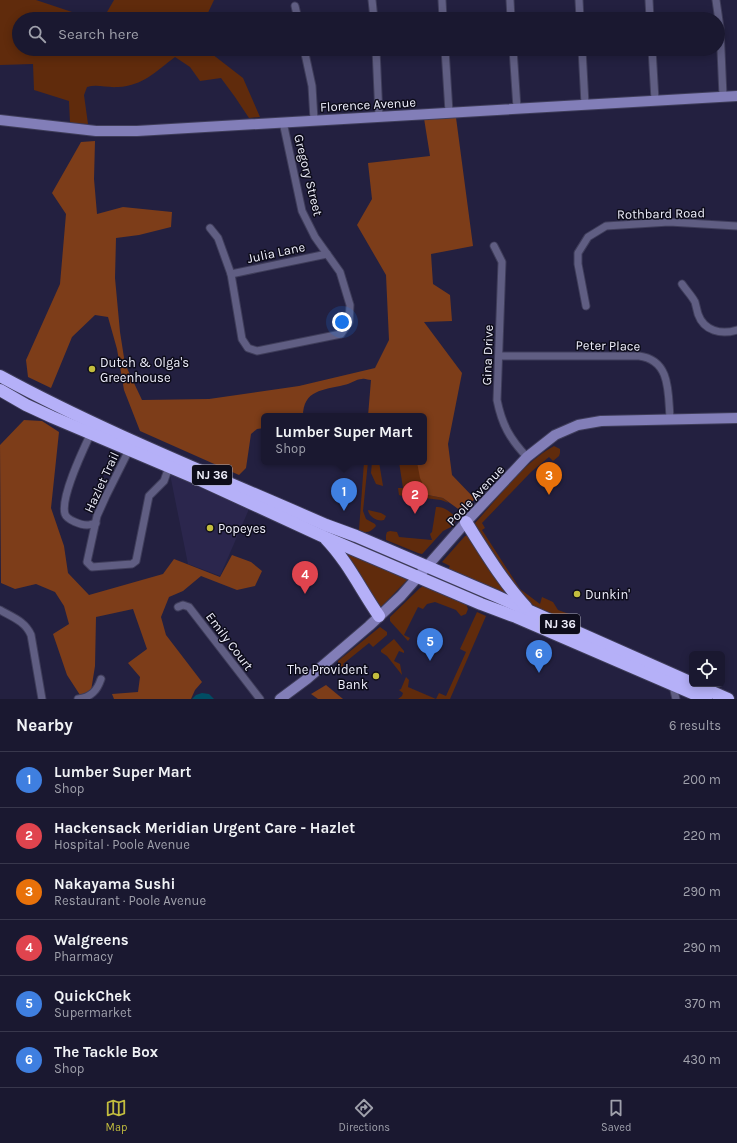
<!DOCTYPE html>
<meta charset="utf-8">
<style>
body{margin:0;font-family:Karla,sans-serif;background:#232138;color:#f1f3f6}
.controls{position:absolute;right:12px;bottom:12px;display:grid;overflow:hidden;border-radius:6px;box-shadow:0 2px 10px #0003}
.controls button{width:36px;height:36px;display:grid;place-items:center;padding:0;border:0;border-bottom:1px solid #38374c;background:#1a1830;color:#f1f3f6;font:20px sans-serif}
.you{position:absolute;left:342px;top:322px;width:14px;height:14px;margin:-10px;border:3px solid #fff;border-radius:50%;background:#1a73e8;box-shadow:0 0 0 6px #1a73e833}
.badge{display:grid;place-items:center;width:26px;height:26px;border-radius:50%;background:#c3bd3e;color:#fff;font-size:13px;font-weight:700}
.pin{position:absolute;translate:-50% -33px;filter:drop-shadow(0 1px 2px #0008)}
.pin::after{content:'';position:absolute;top:21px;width:14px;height:12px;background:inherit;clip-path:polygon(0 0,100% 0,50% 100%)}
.popup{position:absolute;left:261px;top:413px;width:166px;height:52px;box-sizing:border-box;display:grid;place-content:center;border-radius:6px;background:#1a1830;filter:drop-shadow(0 1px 3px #0005);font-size:13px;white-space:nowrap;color:#9fa0ab}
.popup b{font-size:15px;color:#f1f3f6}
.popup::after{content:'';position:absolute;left:50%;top:100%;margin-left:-8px;border:8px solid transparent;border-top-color:#1a1830}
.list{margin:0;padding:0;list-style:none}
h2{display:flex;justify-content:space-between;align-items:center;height:52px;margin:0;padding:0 16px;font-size:17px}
h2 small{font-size:13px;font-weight:400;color:#9fa0ab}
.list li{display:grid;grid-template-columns:26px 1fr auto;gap:12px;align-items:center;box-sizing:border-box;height:56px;padding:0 16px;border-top:1px solid #38374c}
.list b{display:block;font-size:15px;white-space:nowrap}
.list p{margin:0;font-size:13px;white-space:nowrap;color:#9fa0ab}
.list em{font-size:13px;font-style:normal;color:#9fa0ab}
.icon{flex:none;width:22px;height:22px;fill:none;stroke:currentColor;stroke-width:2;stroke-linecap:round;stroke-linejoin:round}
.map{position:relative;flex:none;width:737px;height:699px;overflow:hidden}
.search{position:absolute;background:#1a1830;box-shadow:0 2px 10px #0003;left:12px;right:12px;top:12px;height:44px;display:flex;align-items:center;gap:10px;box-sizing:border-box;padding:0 14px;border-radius:22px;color:#9fa0ab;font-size:15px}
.sheet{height:388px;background:#1a1830}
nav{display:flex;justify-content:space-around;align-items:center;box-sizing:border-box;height:56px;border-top:1px solid #38374c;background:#1a1830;font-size:11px;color:#9fa0ab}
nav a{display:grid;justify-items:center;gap:2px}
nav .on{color:#c3bd3e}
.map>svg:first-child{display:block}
</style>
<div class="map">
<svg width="737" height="699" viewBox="0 0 737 699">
<rect width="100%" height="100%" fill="#232040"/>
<!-- built -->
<path fill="#2b264d" d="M170,474L249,509L220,576L188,564Z"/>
<!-- green -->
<g fill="#602b0c">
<path d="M0,0H36L93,19H19V49H211L212,54L243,78L260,117L249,118L235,97L221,78L200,81L190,67L175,57C156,71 143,86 118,87C107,88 97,84 87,87L84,95L88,124L70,123L69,101L34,90L33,64L0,65Z"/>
<path d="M114,0H214L205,19H103Z"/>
<path d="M554,446L560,449V453L559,456L553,461L549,457L531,472L482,523L485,528L482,530L520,589L540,604L542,597L553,602L558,610L572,615V617L567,620L534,606L517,592L475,527V523C498,498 525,461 554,446Z"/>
<path d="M364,462H368L363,511L366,519L375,524L376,526C371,532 366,534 359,530Z"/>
<path d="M372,462H379L383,486L376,484L371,473Z"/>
<path d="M399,462H417L428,495L443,498L449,503L441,500L424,498L423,492L403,491L402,496L399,495L398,488H403Z"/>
<path d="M436,507C444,506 452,513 457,519L451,527L443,531L424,552L422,554L418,553L386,540V535L387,532L390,531L397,532L399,537L432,540L430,534L432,532Z"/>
<path d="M368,510L381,513L386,516L384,520C378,522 369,517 368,510Z"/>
<path d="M465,536H469L509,595L448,569L450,566L442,562Z"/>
<path d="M343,551L408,579L382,606H378Z"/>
<path d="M423,586L466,604L468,609L466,614L461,616L456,610L435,602L427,604L423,609L418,607L404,635L410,638L408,641L390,621V617L420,588Z"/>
<path d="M477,612L486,616L450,699H398L402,696L403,693L399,690L401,689L406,677L409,680L408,687L436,699L439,693L446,696L466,652L460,649Z"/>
<path d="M380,627L387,632V635L373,647L369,643L343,664L346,669L344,670L338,663V661Z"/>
<path d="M394,639L404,651V653L399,651L394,661L400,664L402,675L387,656L381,652V650Z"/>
</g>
<!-- forest -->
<g fill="#7d3d19">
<path d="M455,110L473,246L431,254L433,284L450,295L452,321L424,322L462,373L448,444L452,475L475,499L461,511L443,498L428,495L420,478L417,462H424V416H368L371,380C368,380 365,378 362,379C356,379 350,384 344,385C323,390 303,390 303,416H264V428L257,429L251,434L246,468L239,475L140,431L124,390L117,349L108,317L95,315L72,337L51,388L28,377L26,360L60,284L66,214L52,193L81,142L95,141L94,179L97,214L123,207L172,212L171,227L139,235L116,238L115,278L120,332L125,364L142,400L209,399L299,386L375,368L389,340L386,275L357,225L372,199L368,163L430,156L423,112Z"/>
<path d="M24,420L42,421L59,432L51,508L64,546L68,573L89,595L163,574L174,559L220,577L232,555L251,562L262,571L255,586L237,590L201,576L183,591L169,597L161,617L166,635L202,682L195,690L191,699H114L112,694L138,692L140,677L128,663L147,649L133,609L96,617L95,666L91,691L80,695L67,675L53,634L69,624L64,606L55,592L36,584L15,589L1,583L0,445Z"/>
<path d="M326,685L343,699H318L311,694Z"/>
</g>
<!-- water -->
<path fill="#004d64" d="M202,693L209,694L214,699H192L196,695Z"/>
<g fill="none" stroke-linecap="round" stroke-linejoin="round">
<defs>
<g id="street">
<path d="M372,0L374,19"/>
<path d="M442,0L443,19"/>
<path d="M510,0L511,19"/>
<path d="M579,0L580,19"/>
<path d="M649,0L650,19"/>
<path d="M716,0L720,28L723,96"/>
<path d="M295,6L298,19"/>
<path d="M304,49L312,86L314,120"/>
<path d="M376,49L379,116"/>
<path d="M445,49L449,112"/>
<path d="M513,49L517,108"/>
<path d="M582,49L585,104"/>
<path d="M652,49L655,100"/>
<path d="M210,228L218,238L231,274L242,339L248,348L257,351L341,334L349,322L350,305L340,272L315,237L302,211L283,122"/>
<path d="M494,246L502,262L497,400C502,425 510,439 527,457"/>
<path d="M231,274L327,254"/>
<path d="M682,284C686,290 692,296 695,302C696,306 697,310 698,314C704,331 721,335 737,330"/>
<path d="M586,306L578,264V253L588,237L606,226L669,222L737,226"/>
<path d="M499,356H639C671,360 668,393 670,418"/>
<path d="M91,433C83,450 60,498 65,514C67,520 81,525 87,525C89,525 93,524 96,523"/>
<path d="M129,450L106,496L97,516L87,562L92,567L132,564L136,561L149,496L164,481L169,467"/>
<path d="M178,607L183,605L189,607L260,699"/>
<path d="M0,610C12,617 25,621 31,635L42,699"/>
<path d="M673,686L676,699"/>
<path d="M78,699C91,697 97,691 101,679"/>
</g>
<g id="secondary">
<path d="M0,120L96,131H137L737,96"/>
<path d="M280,699L307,679L369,626L401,596L466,522L527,457L555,435L578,425L601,421L737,418"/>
</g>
<g id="highway">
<path d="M0,376C105,433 217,477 326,525L356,536L496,596L692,683"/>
<path d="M0,390L26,405L52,417L198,479L322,536L481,604L516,617L706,699"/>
<path d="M466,522C485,552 503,582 526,607"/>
<path d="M326,539C348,562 361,590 379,616"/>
<path d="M694,684L728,699"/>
</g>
</defs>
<!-- street casing -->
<use href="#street" stroke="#3f3d5a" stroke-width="9"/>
<!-- secondary casing -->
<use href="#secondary" stroke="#3f3d5a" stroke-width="12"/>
<!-- highway casing -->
<use href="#highway" stroke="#3f3d5a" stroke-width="14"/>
<!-- street -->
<use href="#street" stroke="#605e83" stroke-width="7"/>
<!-- secondary -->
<use href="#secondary" stroke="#827eb8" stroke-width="10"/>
<!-- highway -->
<use href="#highway" stroke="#b5b0f8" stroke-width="12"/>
</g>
<!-- markers -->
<g fill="#c3bd3e" stroke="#0d0c1a" stroke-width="1.5">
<circle cx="92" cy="369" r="4"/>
<circle cx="210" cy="528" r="4"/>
<circle cx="577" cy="594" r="4"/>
<circle cx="376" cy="676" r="4"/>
</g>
<g text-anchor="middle" stroke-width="3" stroke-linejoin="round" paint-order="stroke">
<!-- shield labels -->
<g fill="#0d0c1a" stroke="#aaaab8" stroke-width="1">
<rect x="192" y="465" width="40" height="20" rx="3"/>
<rect x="540" y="614" width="40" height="20" rx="3"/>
</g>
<g font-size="12" font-weight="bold" fill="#eeeefb">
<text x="212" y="479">NJ 36</text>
<text x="560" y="628">NJ 36</text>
</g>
<!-- street labels -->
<g font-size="13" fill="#eeeefb" stroke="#0d0c1a">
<text transform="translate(368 104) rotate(-3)" y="5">Florence Avenue</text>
<text transform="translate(309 175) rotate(76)" y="5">Gregory Street</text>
<text transform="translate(661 213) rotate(-1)" y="5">Rothbard Road</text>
<text transform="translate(276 252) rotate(-12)" y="5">Julia Lane</text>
<text transform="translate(608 345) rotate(1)" y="5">Peter Place</text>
<text transform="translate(487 355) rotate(-88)" y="5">Gina Drive</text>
<text transform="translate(101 482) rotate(-65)" y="5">Hazlet Trail</text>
<text transform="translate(475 495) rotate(-47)" y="5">Poole Avenue</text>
<text transform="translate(230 641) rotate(53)" y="5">Emily Court</text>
</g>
<!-- poi labels -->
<g font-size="13" fill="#eeeefb" stroke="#0d0c1a" text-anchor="start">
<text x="100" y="367">Dutch &amp; Olga's<tspan x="100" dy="15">Greenhouse</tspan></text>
<text x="218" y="533">Popeyes</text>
<text x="585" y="599">Dunkin'</text>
<text x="368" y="674" text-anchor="end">The Provident<tspan x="368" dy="15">Bank</tspan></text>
</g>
</g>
</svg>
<div class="controls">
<button><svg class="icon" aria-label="locate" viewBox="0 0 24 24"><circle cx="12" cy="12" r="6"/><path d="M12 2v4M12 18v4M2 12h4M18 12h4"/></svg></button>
</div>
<div class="you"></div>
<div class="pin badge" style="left:344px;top:511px;background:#3f7fe0">1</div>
<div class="popup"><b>Lumber Super Mart</b>Shop</div>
<div class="pin badge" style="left:415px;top:514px;background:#e0444e">2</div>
<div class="pin badge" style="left:549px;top:495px;background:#e8710a">3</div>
<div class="pin badge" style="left:305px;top:594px;background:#e0444e">4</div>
<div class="pin badge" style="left:430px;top:661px;background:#3f7fe0">5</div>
<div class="pin badge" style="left:539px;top:673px;background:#3f7fe0">6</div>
<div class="search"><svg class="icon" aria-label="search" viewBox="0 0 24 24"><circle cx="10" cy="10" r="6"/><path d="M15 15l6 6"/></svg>Search here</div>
</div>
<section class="sheet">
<h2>Nearby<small>6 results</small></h2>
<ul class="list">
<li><span class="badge" style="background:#3f7fe0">1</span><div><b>Lumber Super Mart</b><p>Shop</p></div><em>200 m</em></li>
<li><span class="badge" style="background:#e0444e">2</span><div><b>Hackensack Meridian Urgent Care - Hazlet</b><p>Hospital · Poole Avenue</p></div><em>220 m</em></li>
<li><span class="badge" style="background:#e8710a">3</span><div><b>Nakayama Sushi</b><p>Restaurant · Poole Avenue</p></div><em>290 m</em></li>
<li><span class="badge" style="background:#e0444e">4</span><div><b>Walgreens</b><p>Pharmacy</p></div><em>290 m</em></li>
<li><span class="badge" style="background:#3f7fe0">5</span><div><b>QuickChek</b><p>Supermarket</p></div><em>370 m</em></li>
<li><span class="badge" style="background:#3f7fe0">6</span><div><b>The Tackle Box</b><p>Shop</p></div><em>430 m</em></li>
</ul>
</section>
<nav>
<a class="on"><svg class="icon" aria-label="map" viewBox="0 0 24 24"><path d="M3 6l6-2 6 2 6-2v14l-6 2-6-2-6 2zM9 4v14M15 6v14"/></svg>Map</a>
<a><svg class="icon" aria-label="directions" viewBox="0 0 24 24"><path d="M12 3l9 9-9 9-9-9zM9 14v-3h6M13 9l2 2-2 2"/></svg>Directions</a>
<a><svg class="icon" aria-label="saved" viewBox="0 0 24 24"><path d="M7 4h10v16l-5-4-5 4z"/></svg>Saved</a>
</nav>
